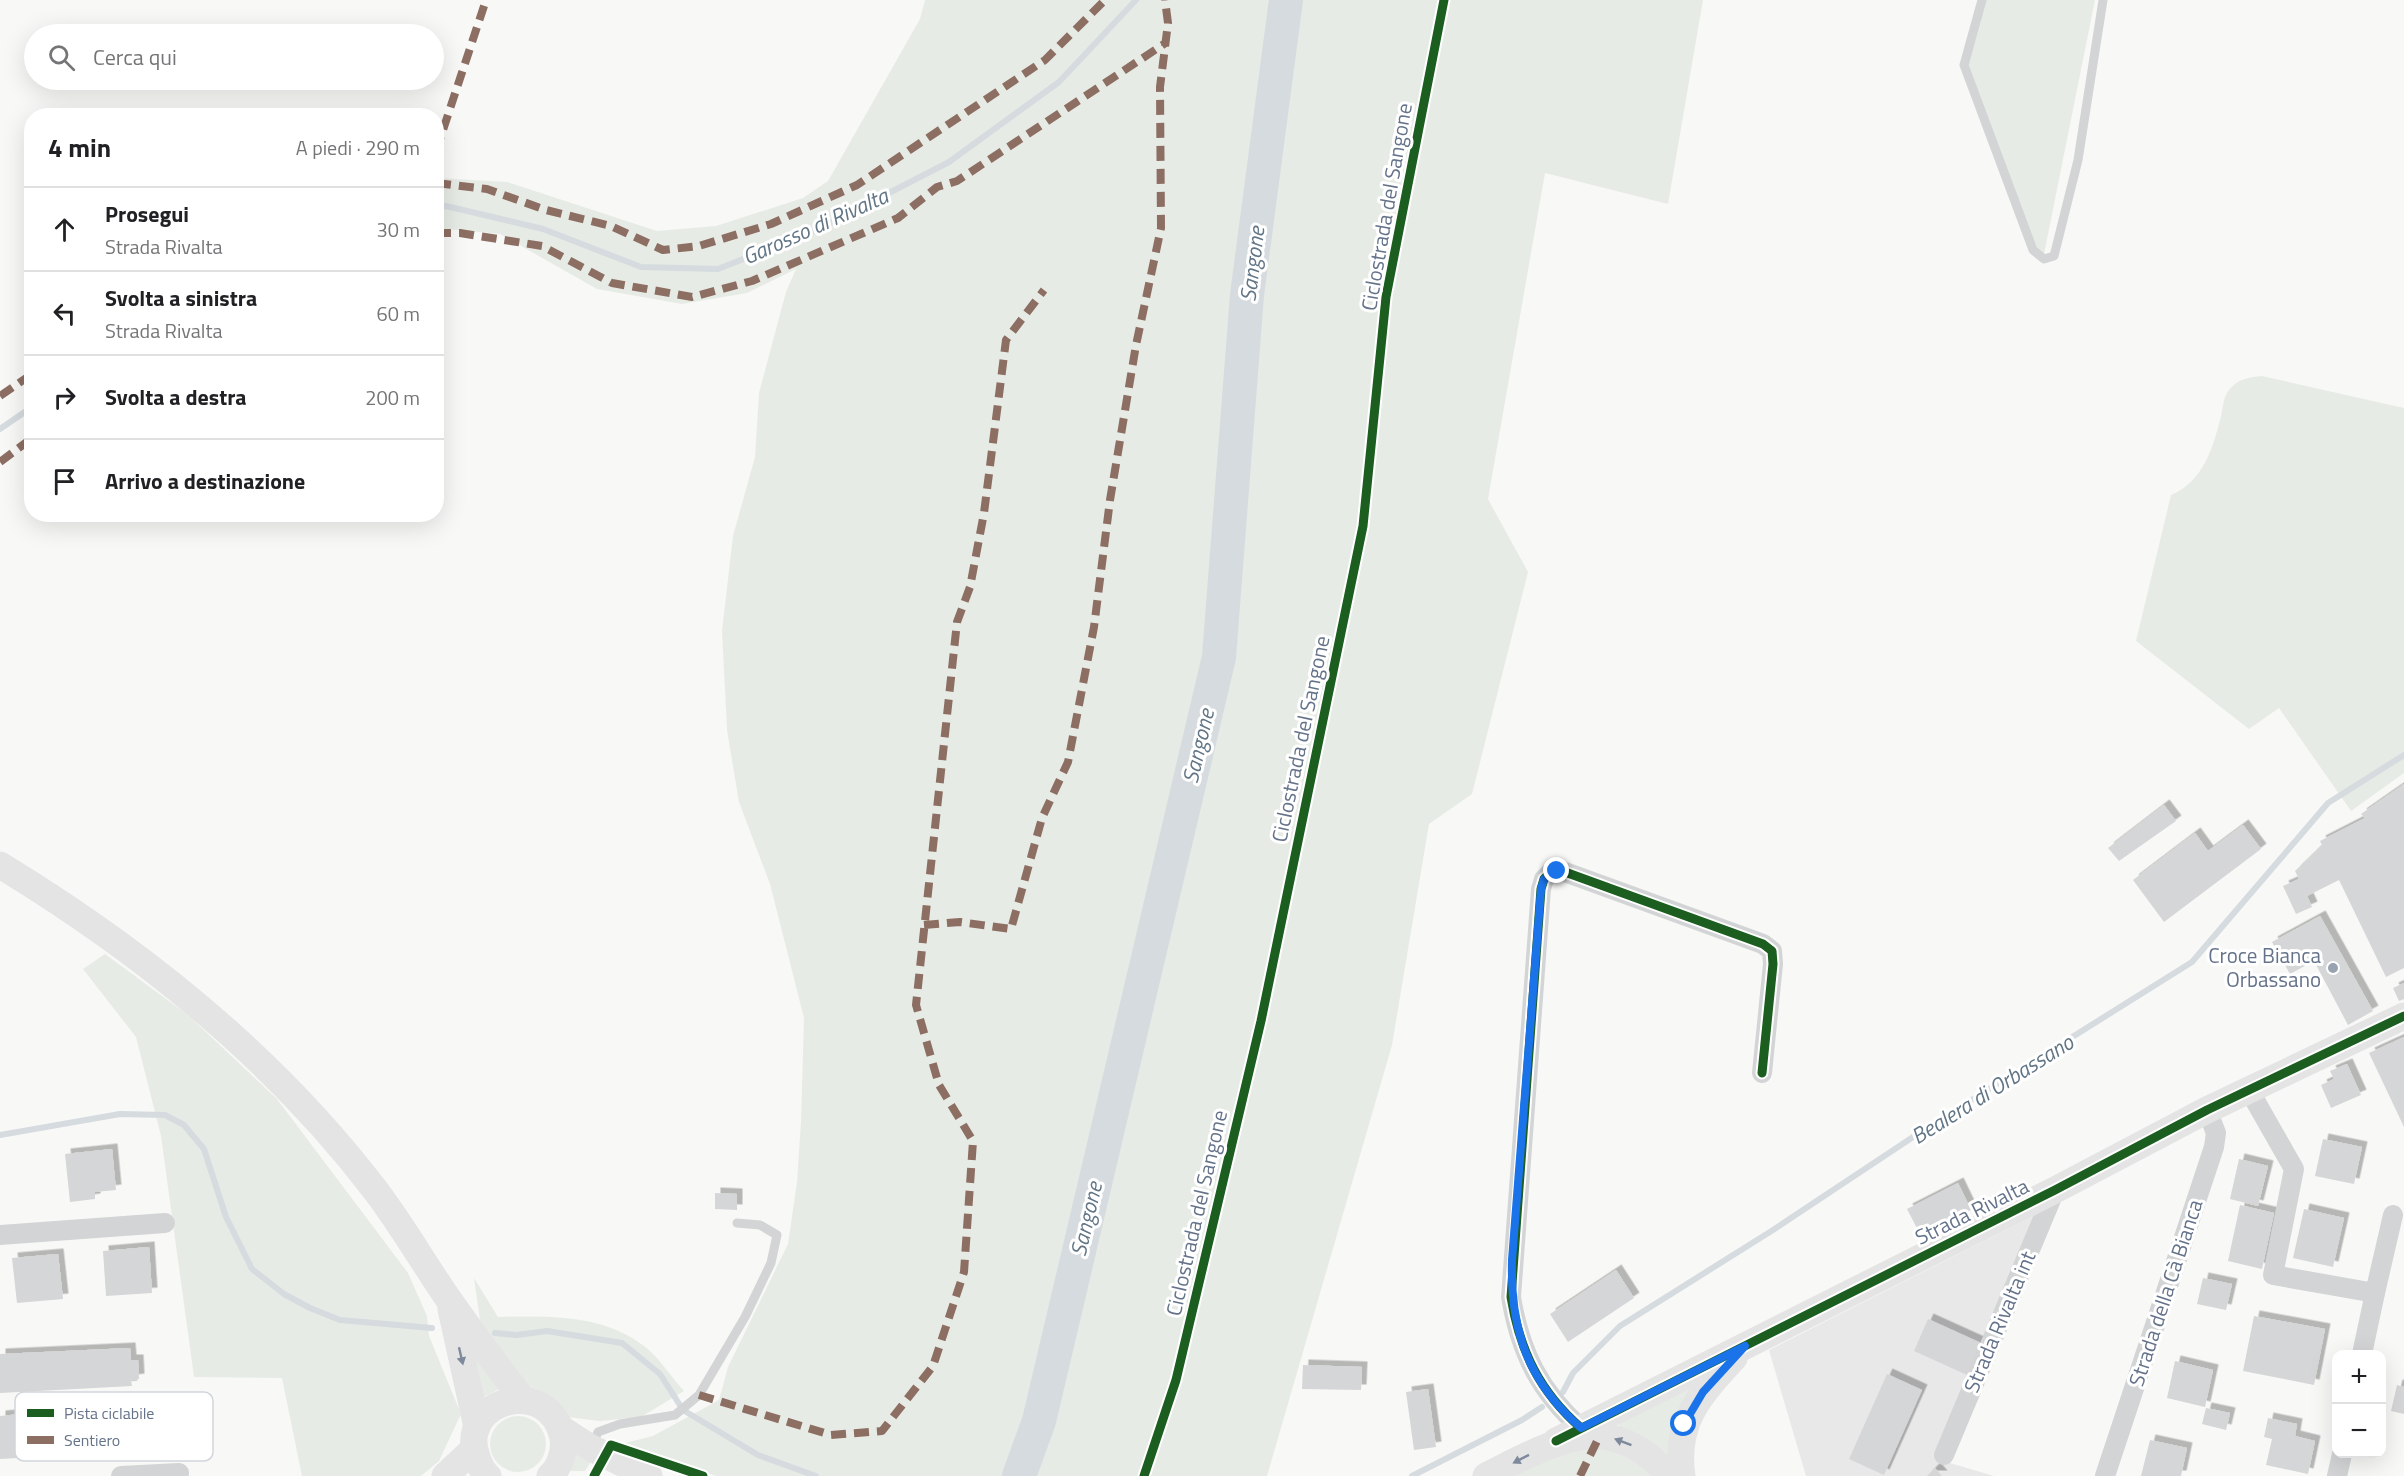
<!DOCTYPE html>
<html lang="it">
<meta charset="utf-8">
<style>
body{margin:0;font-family:"Titillium Web",sans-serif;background:#f2f2f2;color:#202124}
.controls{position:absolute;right:18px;bottom:18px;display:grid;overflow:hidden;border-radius:12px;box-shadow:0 6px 24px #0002}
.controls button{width:54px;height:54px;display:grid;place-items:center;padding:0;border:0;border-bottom:2px solid #e0e0e0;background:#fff;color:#202124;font:30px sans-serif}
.stop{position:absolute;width:18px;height:18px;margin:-14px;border:4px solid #1a73e8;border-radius:50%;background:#fff}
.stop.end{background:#1a73e8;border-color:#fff;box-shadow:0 2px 6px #0008}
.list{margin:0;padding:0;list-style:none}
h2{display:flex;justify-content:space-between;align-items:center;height:78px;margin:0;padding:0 24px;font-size:26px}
h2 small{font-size:20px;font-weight:400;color:#757577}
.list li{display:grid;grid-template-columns:39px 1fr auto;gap:18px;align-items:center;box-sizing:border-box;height:84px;padding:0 24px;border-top:2px solid #e0e0e0}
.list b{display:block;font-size:22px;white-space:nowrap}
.list p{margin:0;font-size:20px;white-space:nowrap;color:#757577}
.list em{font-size:20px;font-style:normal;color:#757577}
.icon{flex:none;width:33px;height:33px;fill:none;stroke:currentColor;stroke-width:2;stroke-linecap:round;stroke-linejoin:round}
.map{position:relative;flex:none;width:2404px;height:1476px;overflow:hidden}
.search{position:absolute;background:#fff;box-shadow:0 6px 24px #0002;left:24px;top:24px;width:420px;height:66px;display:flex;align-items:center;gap:15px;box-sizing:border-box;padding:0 21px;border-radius:33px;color:#757577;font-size:22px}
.panel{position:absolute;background:#fff;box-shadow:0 6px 24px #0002;left:24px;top:108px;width:420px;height:414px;border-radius:24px}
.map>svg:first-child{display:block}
</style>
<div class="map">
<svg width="2404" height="1476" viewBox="0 0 2404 1476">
<defs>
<filter id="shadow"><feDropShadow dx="5.5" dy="-5.5" stdDeviation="0" flood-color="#0004"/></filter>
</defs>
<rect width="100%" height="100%" fill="#f8f8f7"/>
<!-- built -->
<path fill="#e8e8e9" d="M2057,1204L1950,1463L1994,1476H1806L1769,1350Z"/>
<!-- green -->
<g fill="#e7ebe5">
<path d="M925,0H1703L1668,204L1545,173L1488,499L1528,572L1472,794L1429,824L1392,1045L1267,1476H716L625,1443L653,1436L719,1400L728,1367L788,1244L797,1182L801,1122L804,1018L770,884L739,802L727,730L722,631L733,536L755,457L759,393L786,292L796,269L747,293L682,304L597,289L500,234L437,228V178L507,182L657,231L716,226L803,198L828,181L920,19Z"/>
<path d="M1983,0H2095L2044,254L2033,249L1965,68Z"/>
<path d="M2262,376L2404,408V773L2351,811L2279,708L2249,729L2136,641L2171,495C2203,482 2213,448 2221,416C2223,407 2223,398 2229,390C2237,379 2250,377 2262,376Z"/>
<path d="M105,954L188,1015L277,1099L408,1273L427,1316L429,1336L461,1414L439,1461L421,1476H302L282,1378L194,1377L161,1136L136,1037L83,969Z"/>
<path d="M474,1278L498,1317C548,1316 602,1314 644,1346C659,1357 671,1377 684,1391L641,1417L600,1421L567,1417L539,1393L513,1377L480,1320Z"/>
<path d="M459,1319L503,1387L478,1400Z"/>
<path d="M1691,1376L1694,1389L1672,1463L1619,1428L1618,1422Z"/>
<circle cx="518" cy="1444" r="28"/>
<path d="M1600,1445L1622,1450L1656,1476H1513L1559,1451Z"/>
<path d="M574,1447L594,1457L585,1471H568Z"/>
</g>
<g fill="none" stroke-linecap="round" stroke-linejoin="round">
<!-- stream -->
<g stroke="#d5dbdf" stroke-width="6">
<path d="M436,208L446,206L543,229L641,267L718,269L819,229L949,162L1059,82L1136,0"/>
<path d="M0,429L32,407"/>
<path d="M0,1135L120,1114L165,1115L184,1125L204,1149L226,1217L252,1269L284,1294L310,1308L340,1320L432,1328"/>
<path d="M495,1333L517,1335L547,1331L622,1343L660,1374L683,1410L758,1455L816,1476"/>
<path d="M1557,1397L1563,1392L1573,1373L1620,1326L1773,1230L1919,1133L2192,962L2328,803L2404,755"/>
<path d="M1412,1476L1522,1420L1542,1407"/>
</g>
<!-- river -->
<path stroke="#d5dbdf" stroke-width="34" d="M1019,1476L1039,1421L1219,657L1247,295L1286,0"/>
</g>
<!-- building -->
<g fill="#d5d6d7" filter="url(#shadow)">
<path d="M2404,784V968L2386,977L2339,880L2307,896L2312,907L2296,914L2283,886L2299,879L2295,871L2322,845L2320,841L2365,818L2361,814Z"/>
<path d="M2164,805L2176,821L2119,861L2108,848Z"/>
<path d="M2243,825L2261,849L2164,922L2133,880L2195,833L2208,851Z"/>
<path d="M2320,916L2373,1011L2348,1025L2314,961L2290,974L2272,942Z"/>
<path d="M2404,983V999L2399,1001L2393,988Z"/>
<path d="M2404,1037V1127L2369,1053Z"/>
<path d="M2347,1064L2361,1095L2331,1108L2321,1085L2334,1079L2330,1071Z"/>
<path d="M2323,1139L2362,1147L2354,1184L2315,1176Z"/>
<path d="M112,1149L116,1190L95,1192V1199L70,1202L65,1154Z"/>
<path d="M2239,1159L2268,1166L2258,1206L2230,1199Z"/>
<path d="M1958,1183L1971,1210L1921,1236L1907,1209Z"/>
<path d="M715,1193L737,1194V1210L715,1209Z"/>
<path d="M2240,1205L2274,1213L2262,1269L2228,1261Z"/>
<path d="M2304,1209L2344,1218L2333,1267L2293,1258Z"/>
<path d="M149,1247L152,1293L106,1296L103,1251Z"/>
<path d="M58,1254L63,1299L17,1303L12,1258Z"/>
<path d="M1616,1270L1634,1298L1568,1342L1550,1314Z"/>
<path d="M2203,1278L2232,1284L2226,1310L2197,1304Z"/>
<path d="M2254,1316L2325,1329L2314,1385L2243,1371Z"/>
<path d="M1928,1319L1981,1343L1967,1375L1914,1351Z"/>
<path d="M130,1348L131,1360H138L139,1379L131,1380L132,1386L0,1393V1354Z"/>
<path d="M2175,1361L2213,1370L2205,1407L2167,1398Z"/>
<path d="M1303,1365L1362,1367L1361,1390L1302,1389Z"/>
<path d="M1887,1374L1922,1390L1884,1475L1849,1459Z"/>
<path d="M2397,1385L2404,1387V1414L2391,1411Z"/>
<path d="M1428,1389L1436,1447L1414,1450L1406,1392Z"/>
<path d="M2206,1408L2230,1413L2226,1430L2202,1424Z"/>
<path d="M32,1413L36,1457L0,1459V1416Z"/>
<path d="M2268,1418L2297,1424L2295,1436L2315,1441L2308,1474L2266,1465L2272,1439L2264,1437Z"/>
<path d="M2150,1440L2187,1448L2181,1476H2141Z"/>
<path d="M1935,1468L1942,1476H1927Z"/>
</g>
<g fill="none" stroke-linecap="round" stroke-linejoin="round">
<!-- lane -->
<g stroke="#d3d4d5" stroke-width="9">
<path d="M1982,0L1964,65L2033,250L2044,259L2054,256L2078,160L2103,0"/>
<path d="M592,1446L598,1432L620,1424L675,1415L699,1395L745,1317L771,1263L777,1235L760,1225L737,1223"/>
</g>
<!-- street -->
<g stroke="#d3d4d5" stroke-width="20">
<path d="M2249,1090L2294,1169L2273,1275L2375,1293L2393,1215"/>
<path d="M0,1235L165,1223"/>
<path d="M2362,1354L2375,1293"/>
<path d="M1581,1428C1540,1392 1520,1352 1511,1297L1541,889L1544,879L1551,872H1565L1763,944L1772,951L1773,964L1762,1073"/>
<path d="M1944,1455L2055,1190"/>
<path d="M121,1476L179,1473"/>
<path d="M2105,1476L2214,1147L2216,1133L2207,1110"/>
<path d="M2337,1476L2342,1454"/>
</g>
<!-- secondary -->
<g stroke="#e4e4e5" stroke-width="27">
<path d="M0,865C143,952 274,1057 376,1191C401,1224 423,1262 447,1297C471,1332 497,1365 522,1399"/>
<path d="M451,1309L477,1427"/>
<path d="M560,1428L591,1448L649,1476"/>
<path d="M1556,1441L2055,1190L2207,1110L2404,1016"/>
<path d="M445,1476L474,1449"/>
<path d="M488,1476C481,1470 480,1465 477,1457C456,1401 549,1373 563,1438C565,1451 560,1467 550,1476"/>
<path d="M1486,1476C1554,1442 1609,1406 1669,1476"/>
<path d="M1682,1476C1674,1422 1700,1395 1734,1358"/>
</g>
<!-- quiet -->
<g stroke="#8d6e63" stroke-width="8" stroke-dasharray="15 8" stroke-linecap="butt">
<path d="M436,151L486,0"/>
<path d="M436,183L487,189L546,210L611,226L663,250L699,246L771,224L857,185L1045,60L1105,0"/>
<path d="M436,233H460L542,246L612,283L692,297L752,281L898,218L937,187L957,181L1167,42"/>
<path d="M0,396L32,374"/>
<path d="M0,462L32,438"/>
<path d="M924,925L960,922L1011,929L1042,818L1068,762L1094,627L1110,500L1136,345L1161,228L1160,87L1168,23L1165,0"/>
<path d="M699,1395L831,1435L882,1431L933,1366L964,1272L973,1141L939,1085L916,1005L957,622L970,587L984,513L1006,340L1044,290"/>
<path d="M1580,1476L1600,1435"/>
</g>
<defs>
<g id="cycleway">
<path d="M1581,1428C1540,1392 1520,1352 1511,1297L1541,889L1544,879L1551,872H1565L1763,944L1772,951L1773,964L1762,1073"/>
<path d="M1556,1441L2055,1190L2207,1110L2404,1016"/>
<path d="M594,1476L611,1445L703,1476"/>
<path d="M1144,1476L1176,1380L1261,1021L1363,526L1386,297L1444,0"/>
</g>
</defs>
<!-- cycleway casing -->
<use href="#cycleway" stroke="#fff" stroke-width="13"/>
<!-- cycleway -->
<use href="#cycleway" stroke="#1b5e20" stroke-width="9"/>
</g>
<!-- one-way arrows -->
<defs><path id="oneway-solid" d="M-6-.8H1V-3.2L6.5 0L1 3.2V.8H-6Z" transform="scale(1.5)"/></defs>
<g fill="#7e8a9c">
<use href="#oneway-solid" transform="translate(461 1356) rotate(77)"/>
<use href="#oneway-solid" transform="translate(1623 1442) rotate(-159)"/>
<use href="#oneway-solid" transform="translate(1521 1459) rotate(153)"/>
</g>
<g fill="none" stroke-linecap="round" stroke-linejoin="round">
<!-- route -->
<path stroke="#1a73e8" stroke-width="8" d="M1557,871L1544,879L1541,889L1512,1260C1510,1330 1528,1382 1581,1428L1745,1346L1703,1392L1684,1424"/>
</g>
<!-- markers -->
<circle fill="#98a2b0" stroke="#fff" stroke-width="2" cx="2333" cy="968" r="6"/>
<g text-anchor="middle" stroke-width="6" stroke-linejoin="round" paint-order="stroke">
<!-- street labels -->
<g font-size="21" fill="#65738a" stroke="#fff">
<text transform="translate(1387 207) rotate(-80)" y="7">Ciclostrada del Sangone</text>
<text transform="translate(1301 739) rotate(-78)" y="7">Ciclostrada del Sangone</text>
<text transform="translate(1972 1212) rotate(-26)" y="7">Strada Rivalta</text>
<text transform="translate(1197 1213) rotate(-77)" y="7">Ciclostrada del Sangone</text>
<text transform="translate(2166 1293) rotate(-72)" y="7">Strada della Cà Bianca</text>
<text transform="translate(2000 1322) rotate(-67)" y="7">Strada Rivalta int</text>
</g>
<!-- poi labels -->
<g font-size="21" fill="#65738a" stroke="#fff" text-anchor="end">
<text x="2321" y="963">Croce Bianca<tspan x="2321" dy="24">Orbassano</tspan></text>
</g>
<!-- water labels -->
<g font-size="22" font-style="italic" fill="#617585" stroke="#fff">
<text transform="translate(815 226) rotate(-24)" y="8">Garosso di Rivalta</text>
<text transform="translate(1252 264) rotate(-83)" y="8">Sangone</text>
<text transform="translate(1198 746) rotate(-77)" y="8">Sangone</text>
<text transform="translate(1992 1089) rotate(-32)" y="8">Bealera di Orbassano</text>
<text transform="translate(1086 1219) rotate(-77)" y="8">Sangone</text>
</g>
</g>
<!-- legend -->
<rect x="15" y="1392" width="198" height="69" rx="9" fill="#fff" stroke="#d1d5dc" stroke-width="1.5"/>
<rect x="27" y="1409" width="27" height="8" fill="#1b5e20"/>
<rect x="27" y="1436" width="27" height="8" fill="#8d6e63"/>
<g font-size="16" fill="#65738a">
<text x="64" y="1419">Pista ciclabile</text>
<text x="64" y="1446">Sentiero</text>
</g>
</svg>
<div class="controls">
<button>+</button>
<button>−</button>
</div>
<div class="stop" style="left:1684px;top:1424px"></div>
<div class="stop end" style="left:1557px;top:871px"></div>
<div class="search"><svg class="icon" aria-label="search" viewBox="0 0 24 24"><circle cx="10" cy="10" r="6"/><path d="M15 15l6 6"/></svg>Cerca qui</div>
<section class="panel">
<h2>4 min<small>A piedi · 290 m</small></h2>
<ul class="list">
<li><svg class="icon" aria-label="ahead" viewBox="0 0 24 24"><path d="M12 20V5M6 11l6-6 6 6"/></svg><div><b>Prosegui</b><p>Strada Rivalta</p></div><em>30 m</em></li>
<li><svg class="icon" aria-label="left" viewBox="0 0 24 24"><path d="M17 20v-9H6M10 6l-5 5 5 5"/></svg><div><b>Svolta a sinistra</b><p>Strada Rivalta</p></div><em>60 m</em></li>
<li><svg class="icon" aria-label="right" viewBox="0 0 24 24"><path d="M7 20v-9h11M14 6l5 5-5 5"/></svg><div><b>Svolta a destra</b></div><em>200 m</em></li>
<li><svg class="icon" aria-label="arrive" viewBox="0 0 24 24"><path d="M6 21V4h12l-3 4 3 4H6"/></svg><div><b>Arrivo a destinazione</b></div></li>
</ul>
</section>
</div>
